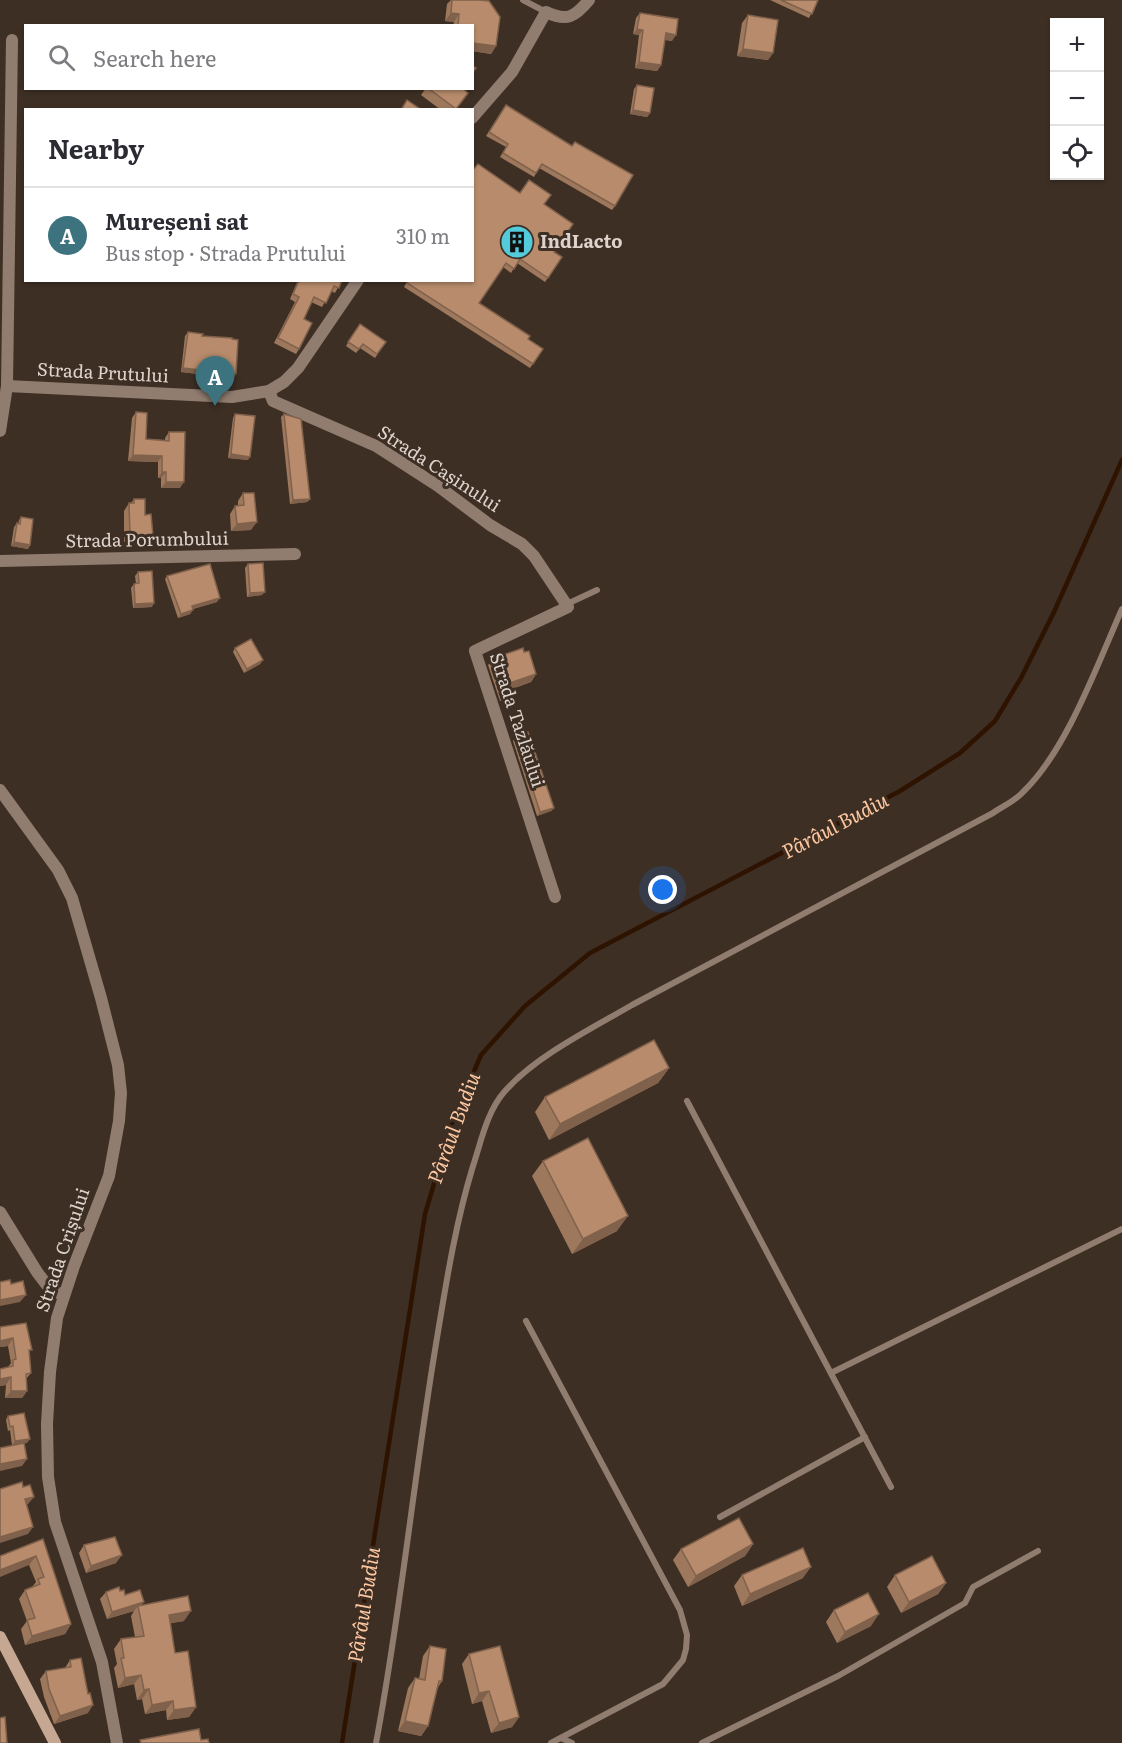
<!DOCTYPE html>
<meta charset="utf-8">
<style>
body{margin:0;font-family:Literata,serif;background:#f7f7f7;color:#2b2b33}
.controls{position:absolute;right:18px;top:18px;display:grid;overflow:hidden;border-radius:0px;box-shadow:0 2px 4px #0004}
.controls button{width:54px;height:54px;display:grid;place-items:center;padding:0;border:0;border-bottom:2px solid #e1e1e2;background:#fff;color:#2b2b33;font:30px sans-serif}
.you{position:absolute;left:663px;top:890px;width:21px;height:21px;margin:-15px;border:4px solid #fff;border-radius:50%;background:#1a73e8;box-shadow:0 0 0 9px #1a73e833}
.badge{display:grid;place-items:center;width:39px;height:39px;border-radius:50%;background:#3d737e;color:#fff;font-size:20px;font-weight:700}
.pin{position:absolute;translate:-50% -50px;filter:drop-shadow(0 2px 3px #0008)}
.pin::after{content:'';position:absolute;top:32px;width:21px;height:18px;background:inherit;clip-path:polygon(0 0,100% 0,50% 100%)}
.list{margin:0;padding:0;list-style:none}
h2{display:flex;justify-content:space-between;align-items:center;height:78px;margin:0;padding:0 24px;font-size:26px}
h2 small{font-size:20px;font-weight:400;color:#7c7c81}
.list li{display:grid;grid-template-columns:39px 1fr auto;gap:18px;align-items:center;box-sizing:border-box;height:96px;padding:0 24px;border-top:2px solid #e1e1e2}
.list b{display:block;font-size:22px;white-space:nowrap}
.list p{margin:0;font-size:20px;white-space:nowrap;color:#7c7c81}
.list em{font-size:20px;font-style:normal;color:#7c7c81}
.icon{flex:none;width:33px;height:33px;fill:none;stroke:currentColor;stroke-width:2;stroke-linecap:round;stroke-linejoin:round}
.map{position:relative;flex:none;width:1122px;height:1743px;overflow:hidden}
.search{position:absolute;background:#fff;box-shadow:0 2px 4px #0004;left:24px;top:24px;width:450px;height:66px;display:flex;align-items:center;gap:15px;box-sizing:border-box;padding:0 21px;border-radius:0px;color:#7c7c81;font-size:22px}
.panel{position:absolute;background:#fff;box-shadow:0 2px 4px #0004;left:24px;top:108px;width:450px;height:174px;border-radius:0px}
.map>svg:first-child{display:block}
</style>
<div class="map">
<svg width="1122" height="1743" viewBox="0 0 1122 1743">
<rect width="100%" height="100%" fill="#3e2f24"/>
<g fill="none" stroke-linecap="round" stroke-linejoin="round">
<!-- stream -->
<path stroke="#2e1300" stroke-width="4.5" d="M342,1743L425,1214L453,1120L481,1055L525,1006L590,953L900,791L960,753L995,721L1021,678L1054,612L1122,460"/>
<!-- lane -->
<g stroke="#917d70" stroke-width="6">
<path d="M523,0L546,12"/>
<path d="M567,604L597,590"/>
<path d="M687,1101L891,1487"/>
<path d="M526,1321L680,1610L687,1635L686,1649L683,1660L663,1684L551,1743"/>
<path d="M831,1373L1122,1229"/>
<path d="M720,1517L865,1437"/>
<path d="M561,1738L572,1743"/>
<path d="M376,1743C401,1611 414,1476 436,1344C446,1284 455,1225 473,1166C481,1142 487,1111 505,1091C536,1056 591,1029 632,1005L993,813C1003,806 1015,801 1023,792C1067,750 1097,665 1122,609"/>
<path d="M702,1743L838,1676L965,1603L973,1587L1038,1551"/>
</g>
<!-- street -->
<g stroke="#917d70" stroke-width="12">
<path d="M472,118L512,72L546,12C567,22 575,17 589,0"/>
<path d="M7,386L232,397L269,391L284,382L298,368L358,280"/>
<path d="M269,391L273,401L376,446L438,486L490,525L522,544L534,556L568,607L475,651L555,897"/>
<path d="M0,431L7,386L12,40"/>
<path d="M0,561L295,554"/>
<path d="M0,790L58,870L72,898L101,998L118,1065L121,1093L119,1121L109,1176L74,1266L57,1318L50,1372L47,1424L48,1477L55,1522L102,1662L117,1743"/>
<path d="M0,1212L37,1272L50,1289L63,1295"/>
</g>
<!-- secondary -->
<path stroke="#c6a791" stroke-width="12" d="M0,1637L55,1743"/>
</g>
<!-- wall -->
<g fill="#9d785c">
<path d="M451,0H479L496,46L491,54L472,51V26H453L454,22L445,21L447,4Z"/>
<path d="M770,0H818L809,18Z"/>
<path d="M640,13L672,41L665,40L661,65L657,71L635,68L639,35L633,34L636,18Z"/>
<path d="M748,15L773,53L768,60L737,56L742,23Z"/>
<path d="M637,85L650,113L647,117L630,114L634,89Z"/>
<path d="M426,88H462L456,110H441L421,95Z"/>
<path d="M506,105L615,206L612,210L539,168L534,177L500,157L506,147L486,136Z"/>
<path d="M520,193L544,204L554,252L562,257L545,282L517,263L511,273L503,267L479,303L528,339L543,349L530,368L404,287L408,280Z"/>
<path d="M298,280H342L335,293L331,291L322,307L311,302L304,319L299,349L296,354L274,343L295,302L290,299Z"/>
<path d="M360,324L386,342L375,358L360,348L356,353L346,346Z"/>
<path d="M188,332L233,378L181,372L185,336Z"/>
<path d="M136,412L146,439L165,440V438L169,432L180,488H161V478H158V462L128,461L132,418Z"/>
<path d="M235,414L248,460L228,458L233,418Z"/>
<path d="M284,414L310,499L307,502L290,504L281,417Z"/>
<path d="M243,493L251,530L231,531L230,514L235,506H238V501Z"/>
<path d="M134,499L147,544L129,545V542H124V511L129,503H131Z"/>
<path d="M21,517L30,545L28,549L11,546L14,527L17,523L18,524L19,520Z"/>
<path d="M248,564L262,595L247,597L245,568Z"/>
<path d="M138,572L152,607L133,608L131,588L134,584H136L135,576Z"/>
<path d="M167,576L217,602L193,609L190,614L178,618L165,579Z"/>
<path d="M235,648L263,660L260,664L244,673L233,652Z"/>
<path d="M524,652L536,674L531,682L512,689V691L507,699L500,701L488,665L494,658Z"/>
<path d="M516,737L554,808L551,811L537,816L513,741Z"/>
<path d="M669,1068L658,1083L549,1140L535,1112L545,1097Z"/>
<path d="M543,1161L617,1231L572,1254L532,1176Z"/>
<path d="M26,1323L31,1373L26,1379L27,1391L22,1398H5L6,1385L0,1386V1369L8,1367L11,1363L8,1346L0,1347Z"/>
<path d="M8,1416L27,1443H24L22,1466L23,1443L12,1445L10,1430L8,1431L6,1420Z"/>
<path d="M43,1539L71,1624L65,1634L25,1645L21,1629L27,1621L19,1599L25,1590L32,1587L36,1582L29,1565Z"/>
<path d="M753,1544L745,1556L688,1587L673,1560L681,1549Z"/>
<path d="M84,1545L116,1563L86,1573L79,1553Z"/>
<path d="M742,1575L803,1578L742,1606L734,1586Z"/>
<path d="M895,1575L946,1583L938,1594L901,1613L887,1587Z"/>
<path d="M120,1591L141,1605L184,1621L170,1623L175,1653L196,1707L189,1717L167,1720L166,1710L145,1714L142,1699L137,1700L134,1684L118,1688L114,1668L117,1664L114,1649L121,1639L135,1637L131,1616L134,1611L107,1619L100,1599L106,1592Z"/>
<path d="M834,1610L871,1626L837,1643L826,1622Z"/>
<path d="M430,1646L442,1681L437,1689L428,1726L421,1736L398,1731L408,1688L415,1678L419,1679L423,1656Z"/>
<path d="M469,1654L519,1717L512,1727L491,1733L482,1701L472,1704L462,1664Z"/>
<path d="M70,1660L88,1713L54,1724L44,1697L40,1679L46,1671L65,1668Z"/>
</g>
<!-- shaded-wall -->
<g fill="#80614b">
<path d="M451,13L459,14L454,22L445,21Z"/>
<path d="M637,29L643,30L639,35L633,34Z"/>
<path d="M666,33L676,35L672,41L662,39Z"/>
<path d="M472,43L496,46L491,54L472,51Z"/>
<path d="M743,49L773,53L768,60L737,56Z"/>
<path d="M639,62L661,65L657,71L635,68Z"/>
<path d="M633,110L650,113L647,117L630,114Z"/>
<path d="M183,368L236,374L233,378L181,372Z"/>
<path d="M231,454L250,457L248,460L228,458Z"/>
<path d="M133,455L162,456L158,462L128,461Z"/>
<path d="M162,472H166L161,478H158Z"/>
<path d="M166,482H184L180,488H161Z"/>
<path d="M310,499L307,502L290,504L293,500Z"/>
<path d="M257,522L251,530L231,531L237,524Z"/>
<path d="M134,534L129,542H124L130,535Z"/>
<path d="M153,536L147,544L129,545L134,537Z"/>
<path d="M14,542L30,545L28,549L11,546Z"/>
<path d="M265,592L262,595L247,597L250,593Z"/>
<path d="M220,598L217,602L189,610L192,606Z"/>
<path d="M154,603L152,607L133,608L135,604Z"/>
<path d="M193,610L190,614L178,618L181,614Z"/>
<path d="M263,660L260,664L244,673L247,669Z"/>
<path d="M536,674L531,682L504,691L510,683Z"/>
<path d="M512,691L507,699L500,701L505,693Z"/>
<path d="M554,808L551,811L537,816L540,812Z"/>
<path d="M669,1068L658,1083L549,1140L560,1124Z"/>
<path d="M628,1216L617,1231L572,1254L583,1239Z"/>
<path d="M26,1295L20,1302L0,1306V1300Z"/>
<path d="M13,1338L8,1346L0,1347V1341Z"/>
<path d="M11,1377L6,1385L0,1386V1379Z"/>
<path d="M11,1391H27L22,1398H5Z"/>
<path d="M30,1439L27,1443L12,1445L15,1441Z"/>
<path d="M27,1459L22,1466L0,1471V1464Z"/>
<path d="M34,1497L28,1504L20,1507L25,1499Z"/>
<path d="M33,1527L28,1534L0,1543V1537Z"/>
<path d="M753,1544L745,1556L688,1587L696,1576Z"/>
<path d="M122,1555L116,1563L86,1573L91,1566Z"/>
<path d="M36,1556L29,1565L0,1577V1570Z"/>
<path d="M811,1567L803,1578L742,1606L750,1594Z"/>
<path d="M946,1583L938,1594L901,1613L909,1602Z"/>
<path d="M144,1602L139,1609L138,1606L134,1611L107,1619L112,1612Z"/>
<path d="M191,1611L184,1621L162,1625L169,1615Z"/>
<path d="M879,1614L871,1626L837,1643L845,1632Z"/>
<path d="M71,1624L65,1634L25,1645L32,1636Z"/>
<path d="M141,1675L134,1684L118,1688L125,1678Z"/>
<path d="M149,1689L142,1699L137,1700L144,1690Z"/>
<path d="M489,1691L482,1701L472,1704L479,1693Z"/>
<path d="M173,1701L166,1710L145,1714L152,1705Z"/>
<path d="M93,1705L88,1713L54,1724L60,1716Z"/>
<path d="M196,1707L189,1717L167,1720L174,1710Z"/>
<path d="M519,1717L512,1727L491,1733L499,1723Z"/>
<path d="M405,1721L428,1726L421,1736L398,1731Z"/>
</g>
<!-- building -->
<g fill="#b78b6b" stroke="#80614b" stroke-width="1.5">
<path d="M452,0H479L489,1L500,17L496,46L472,43V26H458L459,14L451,13Z"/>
<path d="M781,0H818L812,14Z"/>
<path d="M640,13L678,19L676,35L666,33L661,65L639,62L643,30L637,29Z"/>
<path d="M748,15L778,20L773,53L743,49Z"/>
<path d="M472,66L476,68L472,73Z"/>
<path d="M637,85L654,88L650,113L633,110Z"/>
<path d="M428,88H462L468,93L456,109Z"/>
<path d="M407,100L420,109V110H401Z"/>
<path d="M506,105L572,146L575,142L633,175L615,206L542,164L536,173L503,153L508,144L489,132Z"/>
<path d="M478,164L520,193L529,180L551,195L544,204L573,224L554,252L562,257L548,278L520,259L514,269L506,263L479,303L530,336L528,339L543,349L533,364L407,283L408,280H472V171Z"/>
<path d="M299,280H342L339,288L334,286L326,303L314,297L304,319L312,323L299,349L278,338L299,297L293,294Z"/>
<path d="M360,324L386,342L377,354L363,344L359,349L348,342Z"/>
<path d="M188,332L203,334L202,336L232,338V339L238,340L236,374L183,368Z"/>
<path d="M136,412L147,413L146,439L169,441V432H185L184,482H166V472H162V456L133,455Z"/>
<path d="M235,414L255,416L250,457L231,454Z"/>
<path d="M284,414L301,419L310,499L293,500Z"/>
<path d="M243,493H254L257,522L237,524L235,506L244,505Z"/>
<path d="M134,499H145V515L151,514L153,536L134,537V534L130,535L129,503H134Z"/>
<path d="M21,517L33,519L30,545L14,542L17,523L20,524Z"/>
<path d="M263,563L265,592L250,593L248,564Z"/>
<path d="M210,564L220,598L192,606L193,610L181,614L167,576Z"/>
<path d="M152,571L154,603L135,604L134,584L139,583L138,572Z"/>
<path d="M251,639L263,660L247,669L235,648Z"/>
<path d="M523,648L524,652L529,651L536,674L510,683L512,691L505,693L494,658Z"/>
<path d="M528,732L554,808L540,812L516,737Z"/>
<path d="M654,1040L669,1068L560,1124L545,1097Z"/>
<path d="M588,1138L628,1216L583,1239L543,1161Z"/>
<path d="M10,1280L11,1284L23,1281L26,1295L0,1300V1282Z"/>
<path d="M26,1323L32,1350H29L31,1373L26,1374L27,1391H11V1377L0,1379V1369L13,1366V1360L16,1359L13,1338L0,1341V1327Z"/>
<path d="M24,1413L30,1439L15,1441L13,1426L10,1427L8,1416Z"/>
<path d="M24,1443L27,1459L0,1464V1448Z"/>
<path d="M22,1482L23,1487L30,1485L34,1497L25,1499L33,1527L0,1537V1489Z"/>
<path d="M739,1518L753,1544L696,1576L681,1549Z"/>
<path d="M115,1537L122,1555L91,1566L84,1545Z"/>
<path d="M43,1539L71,1624L32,1636L27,1620L35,1618L25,1590L40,1584L38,1579L44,1577L36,1556L0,1570V1556Z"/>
<path d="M803,1548L811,1567L750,1594L742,1575Z"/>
<path d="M932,1556L946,1583L909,1602L895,1575Z"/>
<path d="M119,1587L120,1591L124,1590L125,1595L140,1590L144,1602L112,1612L106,1592Z"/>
<path d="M868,1593L879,1614L845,1632L834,1610Z"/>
<path d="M188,1596L191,1611L169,1615L175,1653L188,1651L196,1707L174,1710L173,1701L152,1705L149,1689L144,1690L141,1675L125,1678L121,1658H124L121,1639L144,1636L138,1606Z"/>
<path d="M430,1646L446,1649L442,1681H439L428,1726L405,1721L415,1678L425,1680Z"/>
<path d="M500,1646L519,1717L499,1723L489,1691L479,1693L469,1654Z"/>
<path d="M81,1658L88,1694L90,1693L93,1705L60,1716L49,1689L46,1671L71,1667L70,1660Z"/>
<path d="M5,1717L7,1743H0V1718Z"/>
<path d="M199,1729L201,1740L208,1739L209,1743H141L140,1740Z"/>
</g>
<!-- icons -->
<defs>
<symbol id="building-disc" viewBox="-11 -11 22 22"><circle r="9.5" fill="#53cbda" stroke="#3e2f24"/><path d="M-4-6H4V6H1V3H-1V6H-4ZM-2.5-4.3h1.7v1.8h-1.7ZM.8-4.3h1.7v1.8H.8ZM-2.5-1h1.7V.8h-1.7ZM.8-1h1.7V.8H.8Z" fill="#111"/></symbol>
</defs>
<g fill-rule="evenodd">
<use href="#building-disc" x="498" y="223" width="38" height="38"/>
</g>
<g text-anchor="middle" stroke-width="6" stroke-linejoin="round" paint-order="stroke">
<!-- poi labels -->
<g font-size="18" font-weight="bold" fill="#ddd3cc" stroke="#3e2f24" text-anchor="start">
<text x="540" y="248">IndLacto</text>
</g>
<!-- street labels -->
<g font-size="18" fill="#ddd3cc" stroke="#3e2f24">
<text transform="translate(103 373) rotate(3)" y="6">Strada Prutului</text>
<text transform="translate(439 469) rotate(33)" y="6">Strada Cașinului</text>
<text transform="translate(147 540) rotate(-1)" y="6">Strada Porumbului</text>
<text transform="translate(517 720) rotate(72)" y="6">Strada Tazlăului</text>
<text transform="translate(63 1250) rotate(-71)" y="6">Strada Crișului</text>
</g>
<!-- water labels -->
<g font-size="20" font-style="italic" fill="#fdc7a1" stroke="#3e2f24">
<text transform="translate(835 826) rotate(-28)" y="7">Pârâul Budiu</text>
<text transform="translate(454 1128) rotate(-70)" y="7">Pârâul Budiu</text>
<text transform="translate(364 1605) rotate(-81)" y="7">Pârâul Budiu</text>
</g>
</g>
</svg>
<div class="controls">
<button>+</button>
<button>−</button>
<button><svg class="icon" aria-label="locate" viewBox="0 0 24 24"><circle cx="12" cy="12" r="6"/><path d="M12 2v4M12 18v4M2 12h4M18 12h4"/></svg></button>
</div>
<div class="you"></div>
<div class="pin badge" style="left:215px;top:406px">A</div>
<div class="search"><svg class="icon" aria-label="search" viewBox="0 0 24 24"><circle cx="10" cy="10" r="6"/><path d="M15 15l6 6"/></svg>Search here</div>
<section class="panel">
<h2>Nearby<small></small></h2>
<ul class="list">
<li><span class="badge">A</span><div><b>Mureșeni sat</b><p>Bus stop · Strada Prutului</p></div><em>310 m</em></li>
</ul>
</section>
</div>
